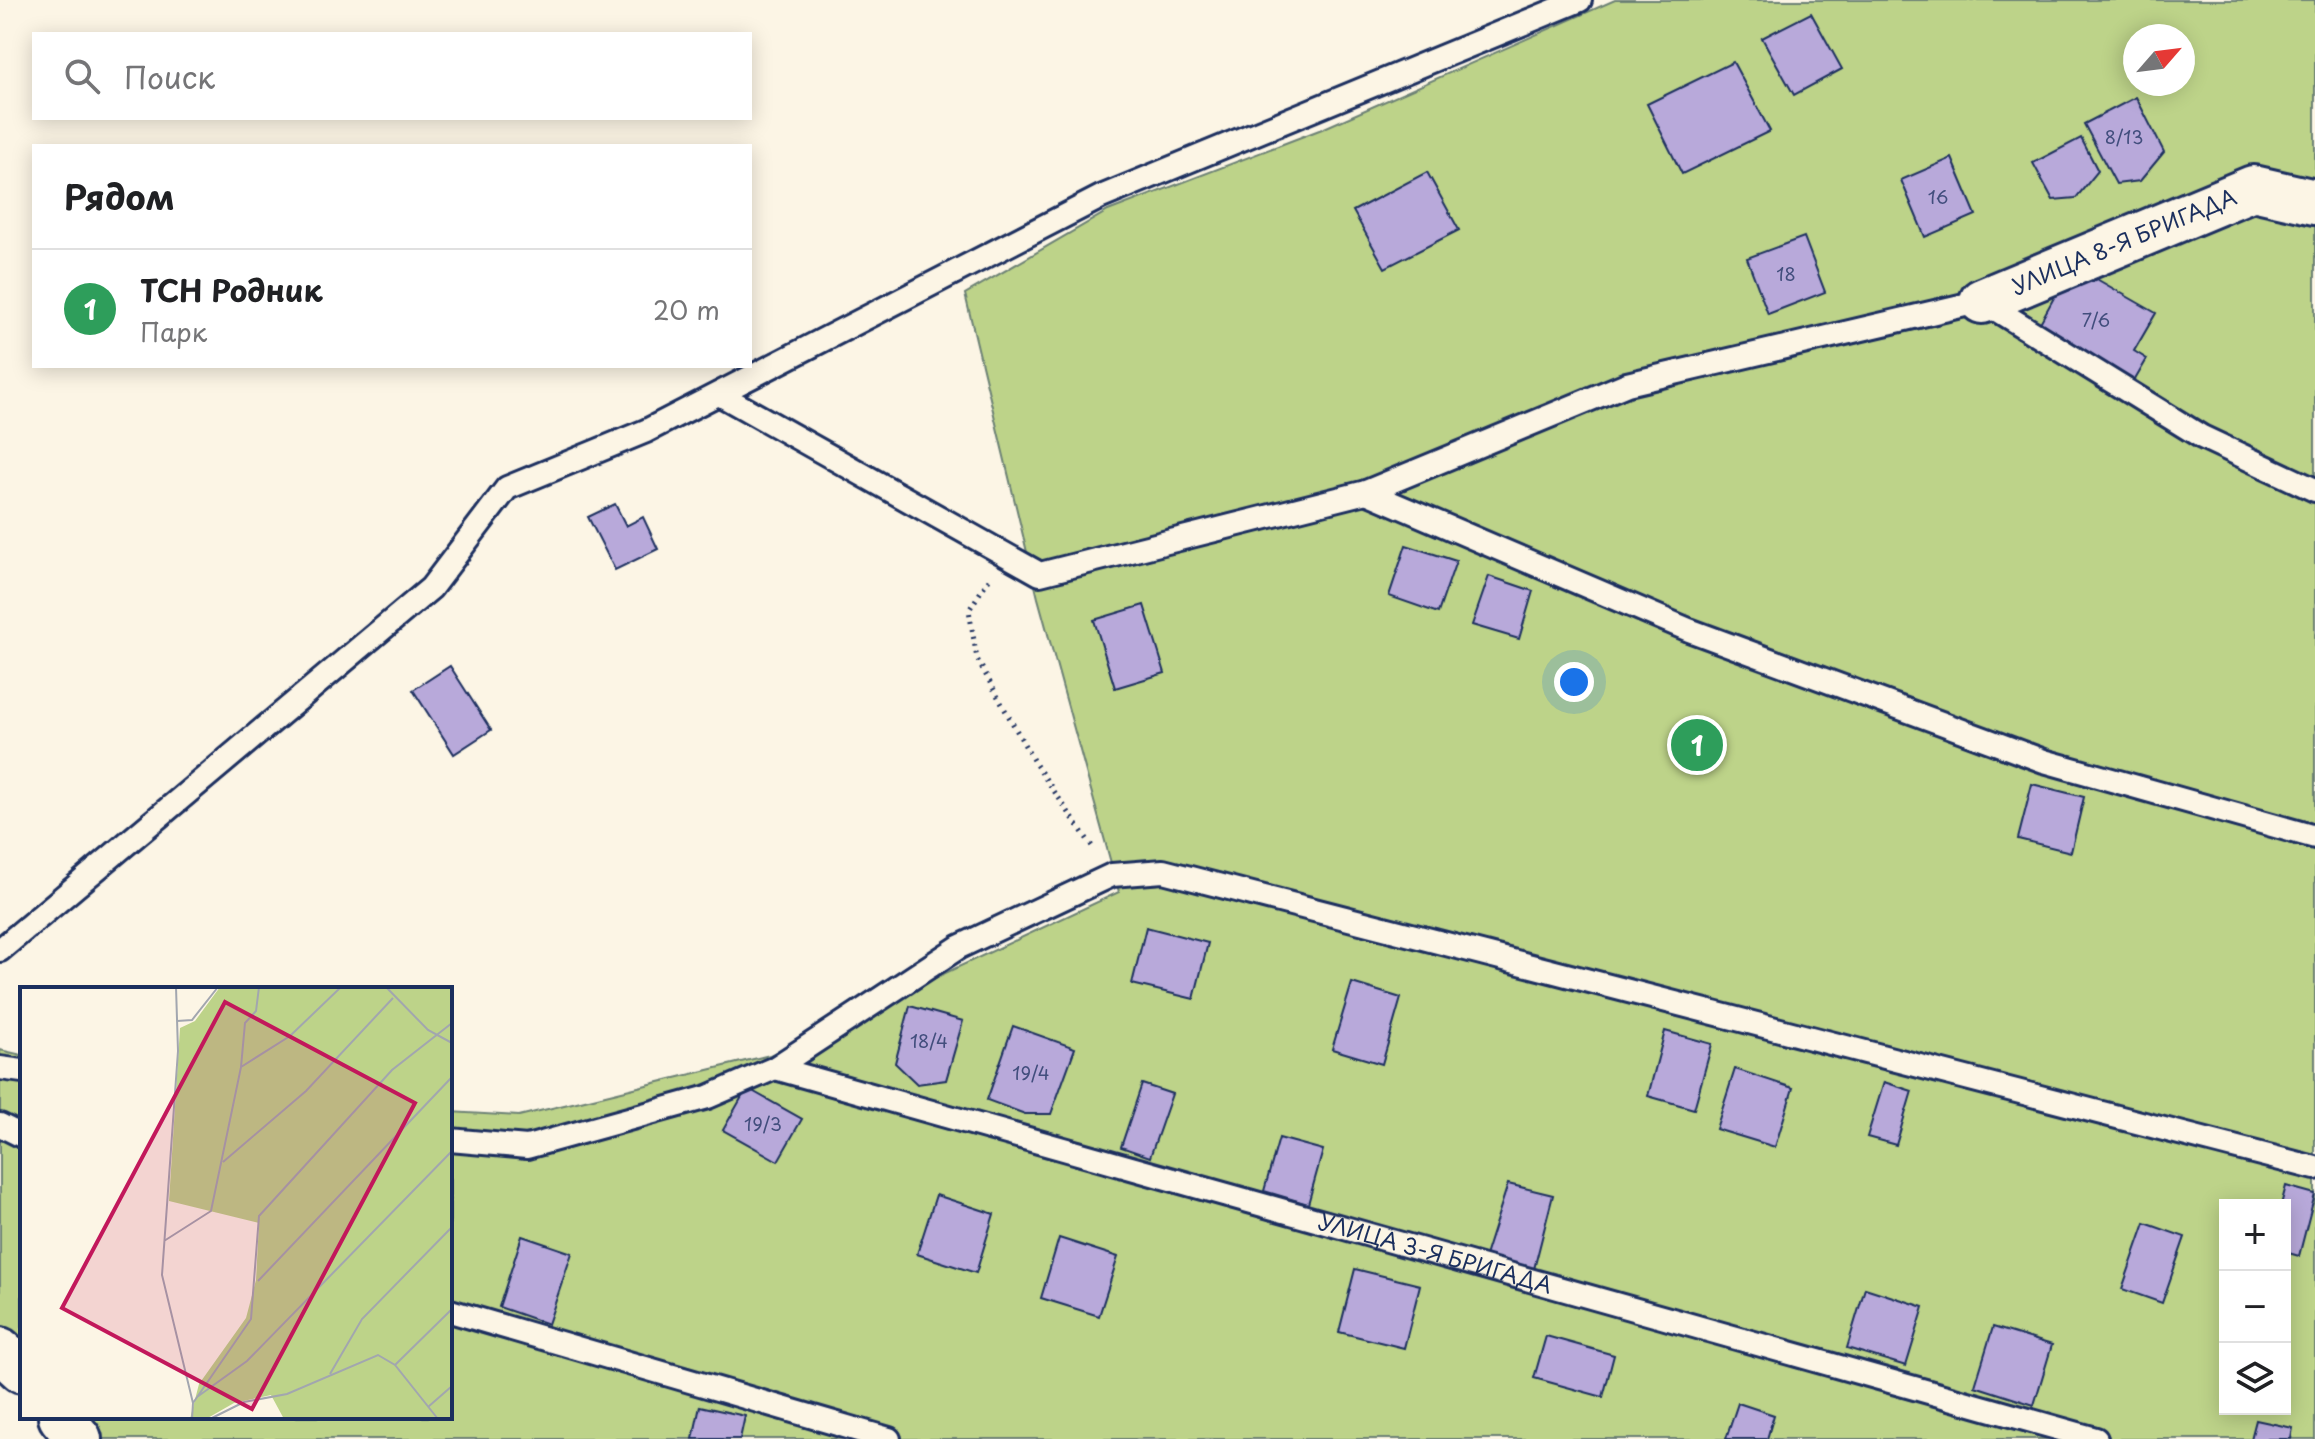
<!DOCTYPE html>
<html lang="ru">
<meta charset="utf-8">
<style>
body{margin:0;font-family:"Playpen Sans",sans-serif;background:#f6f6f6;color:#202124}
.controls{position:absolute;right:24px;bottom:24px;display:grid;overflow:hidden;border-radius:0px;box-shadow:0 4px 20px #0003}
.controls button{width:72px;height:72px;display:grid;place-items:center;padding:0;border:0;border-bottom:2px solid #e0e0e0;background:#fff;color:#202124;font:40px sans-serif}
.compass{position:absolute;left:2123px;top:24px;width:72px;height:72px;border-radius:50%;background:#fff;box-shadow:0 4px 20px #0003;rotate:62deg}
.you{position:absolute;left:1574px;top:682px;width:28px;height:28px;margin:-20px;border:6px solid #fff;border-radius:50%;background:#1a73e8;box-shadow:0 0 0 12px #1a73e833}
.badge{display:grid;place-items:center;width:52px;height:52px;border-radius:50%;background:#1a73e8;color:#fff;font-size:26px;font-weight:700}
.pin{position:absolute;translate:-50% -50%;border:4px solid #fff;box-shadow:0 2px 8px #0006}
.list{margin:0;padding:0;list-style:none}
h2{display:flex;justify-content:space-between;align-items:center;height:104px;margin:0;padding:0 32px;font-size:34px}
h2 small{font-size:26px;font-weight:400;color:#757577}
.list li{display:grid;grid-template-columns:52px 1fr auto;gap:24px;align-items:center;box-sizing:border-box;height:120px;padding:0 32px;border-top:2px solid #e0e0e0}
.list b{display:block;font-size:30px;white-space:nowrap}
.list p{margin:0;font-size:26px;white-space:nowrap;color:#757577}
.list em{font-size:26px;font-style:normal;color:#757577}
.icon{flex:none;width:44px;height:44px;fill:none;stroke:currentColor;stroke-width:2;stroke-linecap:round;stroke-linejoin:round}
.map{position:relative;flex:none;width:2315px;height:1439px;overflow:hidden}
.search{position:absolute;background:#fff;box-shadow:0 4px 20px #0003;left:32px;top:32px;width:720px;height:88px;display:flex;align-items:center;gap:20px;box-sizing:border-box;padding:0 28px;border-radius:0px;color:#757577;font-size:30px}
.panel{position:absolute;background:#fff;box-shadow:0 4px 20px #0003;left:32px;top:144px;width:720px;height:224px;border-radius:0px}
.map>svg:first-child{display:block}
</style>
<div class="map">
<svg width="2315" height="1439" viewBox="0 0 2315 1439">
<rect width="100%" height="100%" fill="#fcf5e5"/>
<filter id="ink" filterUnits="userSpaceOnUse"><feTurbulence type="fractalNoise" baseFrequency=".0125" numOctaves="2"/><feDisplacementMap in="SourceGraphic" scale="16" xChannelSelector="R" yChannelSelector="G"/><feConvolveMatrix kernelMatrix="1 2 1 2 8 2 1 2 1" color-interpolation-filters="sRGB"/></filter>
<g filter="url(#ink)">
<!-- green -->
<g fill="#bdd389" stroke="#6c8174" stroke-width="2" fill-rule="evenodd">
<path d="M1615,0H2315V1439H85L66,1417H450V1112L519,1116L770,1055L1119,892L1038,598L965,294L1108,211L1322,129ZM2135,36H2183V84H2135ZM2225,1205H2285V1409H2225Z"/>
<path d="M0,1050L22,1055V1365L0,1338Z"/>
</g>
<!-- building -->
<g fill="#b8a9da" stroke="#1b2f5e" stroke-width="2">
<path d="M1811,13L1842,69L1794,95L1762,38Z"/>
<path d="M1733,62L1770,131L1682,174L1647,104Z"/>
<path d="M2136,97L2164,152L2140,181L2116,184L2084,124Z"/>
<path d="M2081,138L2098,171L2076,198L2053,200L2033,163Z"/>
<path d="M1952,158L1976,215L1925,237L1901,180Z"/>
<path d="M1427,172L1459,230L1385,268L1353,211Z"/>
<path d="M1804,237L1825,292L1768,314L1747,258Z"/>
<path d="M2072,265L2156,313L2134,351L2147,359L2132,385L2036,330Z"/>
<path d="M615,504L626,526L643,517L658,549L615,570L588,517Z"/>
<path d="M1406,545L1456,561L1438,613L1389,596Z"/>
<path d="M1489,576L1533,591L1519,639L1472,625Z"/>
<path d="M1144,605L1165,673L1115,688L1094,620Z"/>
<path d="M450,666L491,730L454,754L413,690Z"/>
<path d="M2032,784L2084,797L2071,852L2018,839Z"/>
<path d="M1146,927L1208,943L1194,999L1132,984Z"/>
<path d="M1352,983L1401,998L1382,1064L1332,1049Z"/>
<path d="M910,1006L963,1021L946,1080L917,1084L895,1063Z"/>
<path d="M1013,1026L1075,1048L1051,1114H1025L987,1100Z"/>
<path d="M1665,1031L1712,1044L1694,1109L1648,1096Z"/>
<path d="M1735,1069L1793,1088L1775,1147L1716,1129Z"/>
<path d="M1884,1082L1912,1091L1896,1145L1867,1137Z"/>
<path d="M1142,1084L1172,1094L1150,1157L1121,1147Z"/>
<path d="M747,1088L802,1119L778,1161L723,1130Z"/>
<path d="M1279,1138L1323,1150L1308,1204L1264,1191Z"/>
<path d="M1508,1184L1553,1195L1534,1269L1485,1256Z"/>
<path d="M2286,1186L2315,1194L2299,1256L2285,1252V1205H2281Z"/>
<path d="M936,1195L994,1214L976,1273L917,1254Z"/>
<path d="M2145,1223L2185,1237L2162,1303L2122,1289Z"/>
<path d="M522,1236L572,1253L548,1324L499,1307Z"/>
<path d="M1059,1238L1118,1257L1099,1316L1041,1298Z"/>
<path d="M1355,1269L1420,1285L1404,1348L1339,1332Z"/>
<path d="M1865,1288L1924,1307L1906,1366L1847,1348Z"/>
<path d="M1993,1327L2052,1345L2034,1405L1975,1386Z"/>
<path d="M1546,1336L1614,1355L1603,1397L1534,1378Z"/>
<path d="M1738,1403L1774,1415L1767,1439H1726Z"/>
<path d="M700,1406L745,1416L740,1439H693Z"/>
<path d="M2256,1420L2293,1428L2291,1439H2251Z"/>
</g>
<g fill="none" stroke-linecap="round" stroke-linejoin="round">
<defs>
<g id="service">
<path d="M719,394L1040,574L1366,492L1627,384L1982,301L2202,437L2315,490"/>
<path d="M1366,492L1689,630L2044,761L2315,837"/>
<path d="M0,950L431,588L507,488L646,431L1101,197L1580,0"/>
<path d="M0,1068L22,1071"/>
<path id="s1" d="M775,1068L2096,1439"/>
<path d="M0,1125L22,1136"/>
<path d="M450,1140L527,1147L708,1097L775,1068L959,947L1112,875L1163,871L2315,1168"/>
<path d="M450,1311L889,1439"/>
</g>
<g id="minor">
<path id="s2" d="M1982,301L2253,188L2315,202"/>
<path d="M0,1350L22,1370"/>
<path d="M61,1417L79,1439"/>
</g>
</defs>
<!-- service casing -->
<use href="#service" stroke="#1b2f5e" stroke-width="28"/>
<!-- minor casing -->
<use href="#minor" stroke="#1b2f5e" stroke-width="50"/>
<!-- path -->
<path stroke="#1b2f5e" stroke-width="5" stroke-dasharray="2 6" stroke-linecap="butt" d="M989,579L969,610L977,659L1034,762L1094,849"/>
<!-- service -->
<use href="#service" stroke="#fcf5e5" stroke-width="22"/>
<!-- minor -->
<use href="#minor" stroke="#fcf5e5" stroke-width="44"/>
</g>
</g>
<g text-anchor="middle" stroke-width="6" stroke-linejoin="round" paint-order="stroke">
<!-- number labels -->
<g font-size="18" fill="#424e7d">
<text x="2124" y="144">8/13</text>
<text x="1938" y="204">16</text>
<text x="1786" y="281">18</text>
<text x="2096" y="327">7/6</text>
<text x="929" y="1048">18/4</text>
<text x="1031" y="1080">19/4</text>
<text x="763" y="1131">19/3</text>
</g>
<!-- street labels -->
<g font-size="22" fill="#1b2f5e" stroke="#fcf5e5">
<text dy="8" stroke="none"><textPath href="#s2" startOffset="154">УЛИЦА 8-Я БРИГАДА</textPath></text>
<text dy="8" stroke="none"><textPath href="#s1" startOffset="686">УЛИЦА 3-Я БРИГАДА</textPath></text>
</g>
</g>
<!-- overview -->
<g transform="translate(20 987)">
<rect width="432" height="432" fill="#fcf5e5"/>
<path d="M200,0H432V432H264L251,408L214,416L186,432H170L179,397L226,331L236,293L239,236L149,214L160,41L175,34Z" fill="#bdd389"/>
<path fill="none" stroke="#a2a6af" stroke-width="2" d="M156,0L158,64L142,288L173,416L172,432M366,0L408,43L432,56M157,34L172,33L198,0M221,80L225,36L236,24L239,0M203,175L286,104L373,11M144,254L191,224L221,80L270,49L321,0M238,294L432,90M375,378L432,322M310,387L342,332L432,240M177,410L227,374L432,164M173,416L231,332L239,229L372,83L432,36M408,420L432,399M190,432L224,415L267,407L358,368L375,378L418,432"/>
<path fill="#c2185b" fill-opacity="0.15" stroke="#c2185b" stroke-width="4" d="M205,15L395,116L232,422L42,321Z"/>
<rect width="432" height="432" fill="none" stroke="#1b2f5e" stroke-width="4"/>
</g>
</svg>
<div class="controls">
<button>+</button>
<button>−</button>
<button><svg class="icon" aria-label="layers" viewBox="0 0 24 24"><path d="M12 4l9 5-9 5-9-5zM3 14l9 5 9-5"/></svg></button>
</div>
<svg class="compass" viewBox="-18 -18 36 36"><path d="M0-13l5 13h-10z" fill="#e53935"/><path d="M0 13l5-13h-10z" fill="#757577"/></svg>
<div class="you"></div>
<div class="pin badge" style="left:1697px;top:745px;background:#2e9e5b">1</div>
<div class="search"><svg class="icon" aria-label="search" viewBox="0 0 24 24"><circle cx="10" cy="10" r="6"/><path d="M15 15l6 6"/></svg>Поиск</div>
<section class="panel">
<h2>Рядом<small></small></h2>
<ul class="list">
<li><span class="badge" style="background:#2e9e5b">1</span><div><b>ТСН Родник</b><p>Парк</p></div><em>20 m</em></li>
</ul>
</section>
</div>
